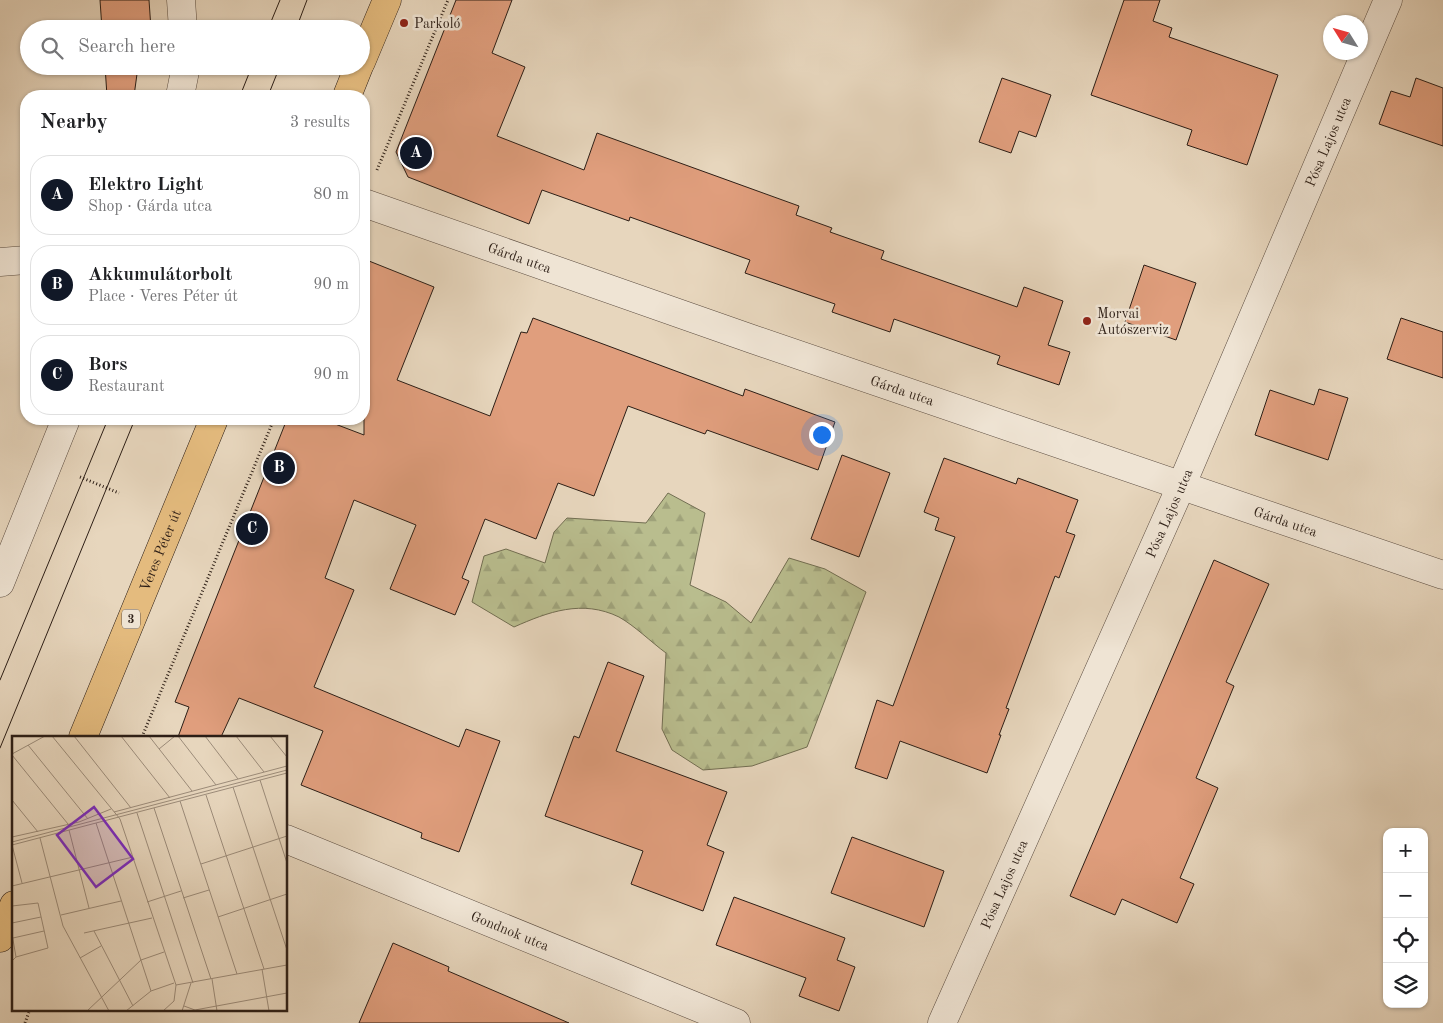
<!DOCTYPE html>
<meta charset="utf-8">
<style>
body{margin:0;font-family:"Old Standard TT",serif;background:#f2f2f2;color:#202124}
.controls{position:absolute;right:15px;bottom:15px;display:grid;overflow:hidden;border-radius:10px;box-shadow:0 1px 4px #0004}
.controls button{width:45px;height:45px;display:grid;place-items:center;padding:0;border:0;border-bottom:1px solid #e0e0e0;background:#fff;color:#202124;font:25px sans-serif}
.compass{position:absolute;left:1323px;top:15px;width:45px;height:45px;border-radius:50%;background:#fff;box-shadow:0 1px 4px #0004;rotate:307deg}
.you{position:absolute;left:821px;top:434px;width:18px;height:18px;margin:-12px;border:4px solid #fff;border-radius:50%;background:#1a73e8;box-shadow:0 0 0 8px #1a73e833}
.badge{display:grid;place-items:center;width:32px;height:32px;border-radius:50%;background:#111827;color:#fff;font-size:16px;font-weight:700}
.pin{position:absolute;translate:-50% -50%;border:2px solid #fff;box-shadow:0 1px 5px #0006}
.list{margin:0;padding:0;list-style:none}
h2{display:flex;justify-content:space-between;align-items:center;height:65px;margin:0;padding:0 20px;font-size:21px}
h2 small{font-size:16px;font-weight:400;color:#757577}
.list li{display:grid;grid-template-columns:32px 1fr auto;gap:15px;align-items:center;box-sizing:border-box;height:80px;margin:0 10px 10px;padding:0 10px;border:1px solid #e0e0e0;border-radius:20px}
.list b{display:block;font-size:19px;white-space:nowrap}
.list p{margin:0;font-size:16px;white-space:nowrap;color:#757577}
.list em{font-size:16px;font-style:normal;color:#757577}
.icon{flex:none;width:28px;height:28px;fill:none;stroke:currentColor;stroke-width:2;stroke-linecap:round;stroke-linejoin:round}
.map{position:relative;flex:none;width:1443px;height:1023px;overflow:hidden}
.search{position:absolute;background:#fff;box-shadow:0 1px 4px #0004;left:20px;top:20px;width:350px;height:55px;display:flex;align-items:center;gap:12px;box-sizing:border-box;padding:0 18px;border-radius:28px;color:#757577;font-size:19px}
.panel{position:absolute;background:#fff;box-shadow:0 1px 4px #0004;left:20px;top:90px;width:350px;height:335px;border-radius:20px}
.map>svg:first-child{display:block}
</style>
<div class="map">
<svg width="1443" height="1023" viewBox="0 0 1443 1023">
<defs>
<pattern id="forest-firs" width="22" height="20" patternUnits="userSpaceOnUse" patternTransform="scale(1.25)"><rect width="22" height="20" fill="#b9bd8e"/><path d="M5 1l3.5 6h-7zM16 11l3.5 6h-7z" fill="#9fa27a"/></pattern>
</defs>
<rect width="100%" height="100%" fill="#e7d6bd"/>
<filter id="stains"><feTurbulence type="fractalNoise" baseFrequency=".004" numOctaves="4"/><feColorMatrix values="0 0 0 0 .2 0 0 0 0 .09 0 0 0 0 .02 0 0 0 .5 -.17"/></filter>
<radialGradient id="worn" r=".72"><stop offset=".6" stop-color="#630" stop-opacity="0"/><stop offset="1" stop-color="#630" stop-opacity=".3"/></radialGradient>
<!-- forest -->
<path fill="url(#forest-firs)" stroke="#726e52" d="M668,493L705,513L690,585L726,602L751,623L789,558L825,569L866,592L807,747L752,766L703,770L672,750L662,729L666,653C651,642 635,626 619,617C582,599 548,612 514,627L472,602L484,556L506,549L545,563L554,532L567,518L646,523Z"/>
<!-- building -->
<g fill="#e09e7d" stroke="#2c1e16">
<path d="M100,0H149L151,29H102Z"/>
<path d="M456,0H512L492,53L525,67L497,136L584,170L597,133L799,206L796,215L832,228L830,232L884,251L881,259L1017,307L1024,287L1063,301L1048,345L1070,352L1059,385L997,364L1000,356L894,319L890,332L832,312L835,304L745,273L750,260L630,217L629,221L542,190L529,224L408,177L396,152Z"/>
<path d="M1124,0H1160L1153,21L1172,28L1169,37L1278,75L1247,165L1187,145L1192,130L1091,95Z"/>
<path d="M105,66H153L154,73L137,74L134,96H107Z"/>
<path d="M1002,78L1051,95L1036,137L1019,131L1011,153L979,142Z"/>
<path d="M1416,78L1443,88V146L1379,124L1391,91L1410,97Z"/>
<path d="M364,259L434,287L397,380L490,416L521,332L527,333L533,318L743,396L745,389L835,422L818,470L707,430L705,434L628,406L594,496L558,483L536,539L485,519L462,578L469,581L455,615L390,589L416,525L354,500L325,578L354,590L314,687L459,747L466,729L500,741L459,852L421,838L422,833L301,785L323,731L239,698L221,737H178L189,707L175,702L287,419H322L364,435Z"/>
<path d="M1144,265L1196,283L1176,340L1125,322Z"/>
<path d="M1401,318L1443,332V378L1387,359Z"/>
<path d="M1319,389L1348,398L1328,460L1255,435L1270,390L1314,405Z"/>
<path d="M842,455L890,473L859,557L811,539Z"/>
<path d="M944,458L1016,484L1018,478L1078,500L1066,532L1075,535L1059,578L1055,576L1006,708L1009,709L999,735H1001L987,773L900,741L887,779L855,768L877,700L893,706L955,537L935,530L939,518L924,512Z"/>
<path d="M1214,560L1269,584L1226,682L1234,686L1196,778L1218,788L1180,878L1194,884L1177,923L1122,899L1115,915L1070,896Z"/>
<path d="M608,662L644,676L616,751L727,792L707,845L724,852L703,911L631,884L643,851L545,816L574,736L579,738Z"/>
<path d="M852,837L944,871L924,927L831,893Z"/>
<path d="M734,897L845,938L837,960L855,967L839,1011L799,996L806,978L716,945Z"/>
<path d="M393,943L449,967L448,971L569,1023H359Z"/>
</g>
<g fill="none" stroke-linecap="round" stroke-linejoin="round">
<defs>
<g id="minor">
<path d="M181,0L183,29"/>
<path d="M180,96L186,66"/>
<path id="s1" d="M364,203L752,339L1443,575"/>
<path d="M0,262L26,260"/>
<path d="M0,583L66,419"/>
<path id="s2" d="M286,839L736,1023"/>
<path id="s3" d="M942,1023L1182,484L1388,0"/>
</g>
<g id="primary">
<path d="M361,62L387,0"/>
<path d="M347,96L359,66"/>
<path id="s4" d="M83,737L214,419"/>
<path d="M0,938L14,905"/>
</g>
</defs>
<!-- minor casing -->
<use href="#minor" stroke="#5b4c40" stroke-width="29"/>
<!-- primary casing -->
<use href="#primary" stroke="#2c1e16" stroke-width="29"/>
<!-- path -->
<g stroke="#2c1e16" stroke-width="3" stroke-dasharray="1 2.5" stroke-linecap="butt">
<path d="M377,170L448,0"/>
<path d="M80,477L119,493"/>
<path d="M142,737L274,419"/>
<path d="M25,1023L30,1009"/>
</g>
<!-- minor -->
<use href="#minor" stroke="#efe4d4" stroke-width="28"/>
<!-- primary -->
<use href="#primary" stroke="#e4bb7e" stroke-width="28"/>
<!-- tram -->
<g stroke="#2c1e16" stroke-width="1">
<path d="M268,29L280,0"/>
<path d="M296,29L307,0"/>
<path d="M240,96L252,66"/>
<path d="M268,96L280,66"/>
<path d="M0,680L108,419"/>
<path d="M0,748L135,419"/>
</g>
</g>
<!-- markers -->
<g fill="#8f2418" stroke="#efe4d4" stroke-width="2">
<circle cx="404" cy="23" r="5"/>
<circle cx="1087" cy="321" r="5"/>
</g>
<g text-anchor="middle" stroke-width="5" stroke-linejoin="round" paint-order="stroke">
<!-- shield labels -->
<rect fill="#efe4d4" stroke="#66594f" stroke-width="1" x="122" y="609.5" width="18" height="19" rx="4"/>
<g font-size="12" font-weight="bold" fill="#2c1e16">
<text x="131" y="623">3</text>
</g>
<!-- poi labels -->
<g font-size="14" fill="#2c1e16" stroke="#efe4d4" text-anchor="start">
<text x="414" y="28">Parkoló</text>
<text x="1097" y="318">Morvai<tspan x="1097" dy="16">Autószerviz</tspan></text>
</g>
<!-- street labels -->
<g font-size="14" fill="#2c1e16" stroke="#efe4d4">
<text dy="5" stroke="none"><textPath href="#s3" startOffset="962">Pósa Lajos utca</textPath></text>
<text dy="5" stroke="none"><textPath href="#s1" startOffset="165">Gárda utca</textPath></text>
<text dy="5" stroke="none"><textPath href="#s1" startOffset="570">Gárda utca</textPath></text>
<text dy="5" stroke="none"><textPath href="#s3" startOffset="558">Pósa Lajos utca</textPath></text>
<text dy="5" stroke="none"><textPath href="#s1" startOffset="975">Gárda utca</textPath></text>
<text dy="5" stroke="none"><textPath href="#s4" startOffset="202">Veres Péter út</textPath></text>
<text dy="5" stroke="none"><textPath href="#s3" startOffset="152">Pósa Lajos utca</textPath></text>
<text dy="5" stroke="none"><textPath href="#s2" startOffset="242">Gondnok utca</textPath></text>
</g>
</g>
<!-- overview -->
<g transform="translate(12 736)">
<rect width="275" height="275" fill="#e7d6bd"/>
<path fill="none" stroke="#9c8c7a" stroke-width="1" d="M40,0L108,83L164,249M62,0L119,72M109,0L158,62M137,0L180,55M166,0L204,49M193,0L226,43M224,0L252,36M258,0L275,21M16,9L76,83M147,13L163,0M0,18L33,0M0,19L56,88M248,44L275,127M221,51L275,214M194,59L252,233M0,64L26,96M168,65L225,238M142,72L199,243M102,76L275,30M125,77L181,247M84,87L139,255M57,94L77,172M0,101L67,86L99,73M28,102L51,190L97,275M0,106L275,34M0,109L10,147M0,109L275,37M189,128L275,100M0,150L121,121M171,162L197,154M135,166L169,155M0,170L26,167L36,212L4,221L0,225M49,179L109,165M206,181L275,158M0,187L29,181M82,195L121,270M72,197L140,182M0,198L4,221M1,202L32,195M68,222L89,210M250,233L257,275M200,243L205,275M164,249L275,229M172,270L183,274L275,257M75,275L129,224L152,216M114,275L139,255L162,247M151,275L162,265L164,249M170,275L179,247"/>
<path fill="#7b2cbf" fill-opacity="0.15" stroke="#7b2cbf" stroke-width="2.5" d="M82,71L121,123L84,151L45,99Z"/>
<rect width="275" height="275" fill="none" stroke="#2c1e16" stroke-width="2.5"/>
</g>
<rect width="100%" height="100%" filter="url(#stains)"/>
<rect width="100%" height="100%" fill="url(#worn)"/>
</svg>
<div class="controls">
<button>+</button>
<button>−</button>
<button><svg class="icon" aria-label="locate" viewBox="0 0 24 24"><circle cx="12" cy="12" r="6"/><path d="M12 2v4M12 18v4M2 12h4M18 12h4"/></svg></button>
<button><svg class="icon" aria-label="layers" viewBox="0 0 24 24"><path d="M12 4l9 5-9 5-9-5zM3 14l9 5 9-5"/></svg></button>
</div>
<svg class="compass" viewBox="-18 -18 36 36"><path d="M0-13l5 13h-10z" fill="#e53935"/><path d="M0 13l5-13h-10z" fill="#757577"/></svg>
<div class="you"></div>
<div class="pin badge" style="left:416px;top:153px">A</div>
<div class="pin badge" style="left:279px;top:468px">B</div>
<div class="pin badge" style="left:252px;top:529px">C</div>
<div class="search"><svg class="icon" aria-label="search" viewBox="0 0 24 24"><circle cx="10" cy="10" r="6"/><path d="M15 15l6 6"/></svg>Search here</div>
<section class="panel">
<h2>Nearby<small>3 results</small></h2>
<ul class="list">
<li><span class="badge">A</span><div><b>Elektro Light</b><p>Shop · Gárda utca</p></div><em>80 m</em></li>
<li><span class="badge">B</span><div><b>Akkumulátorbolt</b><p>Place · Veres Péter út</p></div><em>90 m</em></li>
<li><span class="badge">C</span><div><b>Bors</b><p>Restaurant</p></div><em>90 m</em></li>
</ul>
</section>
</div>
